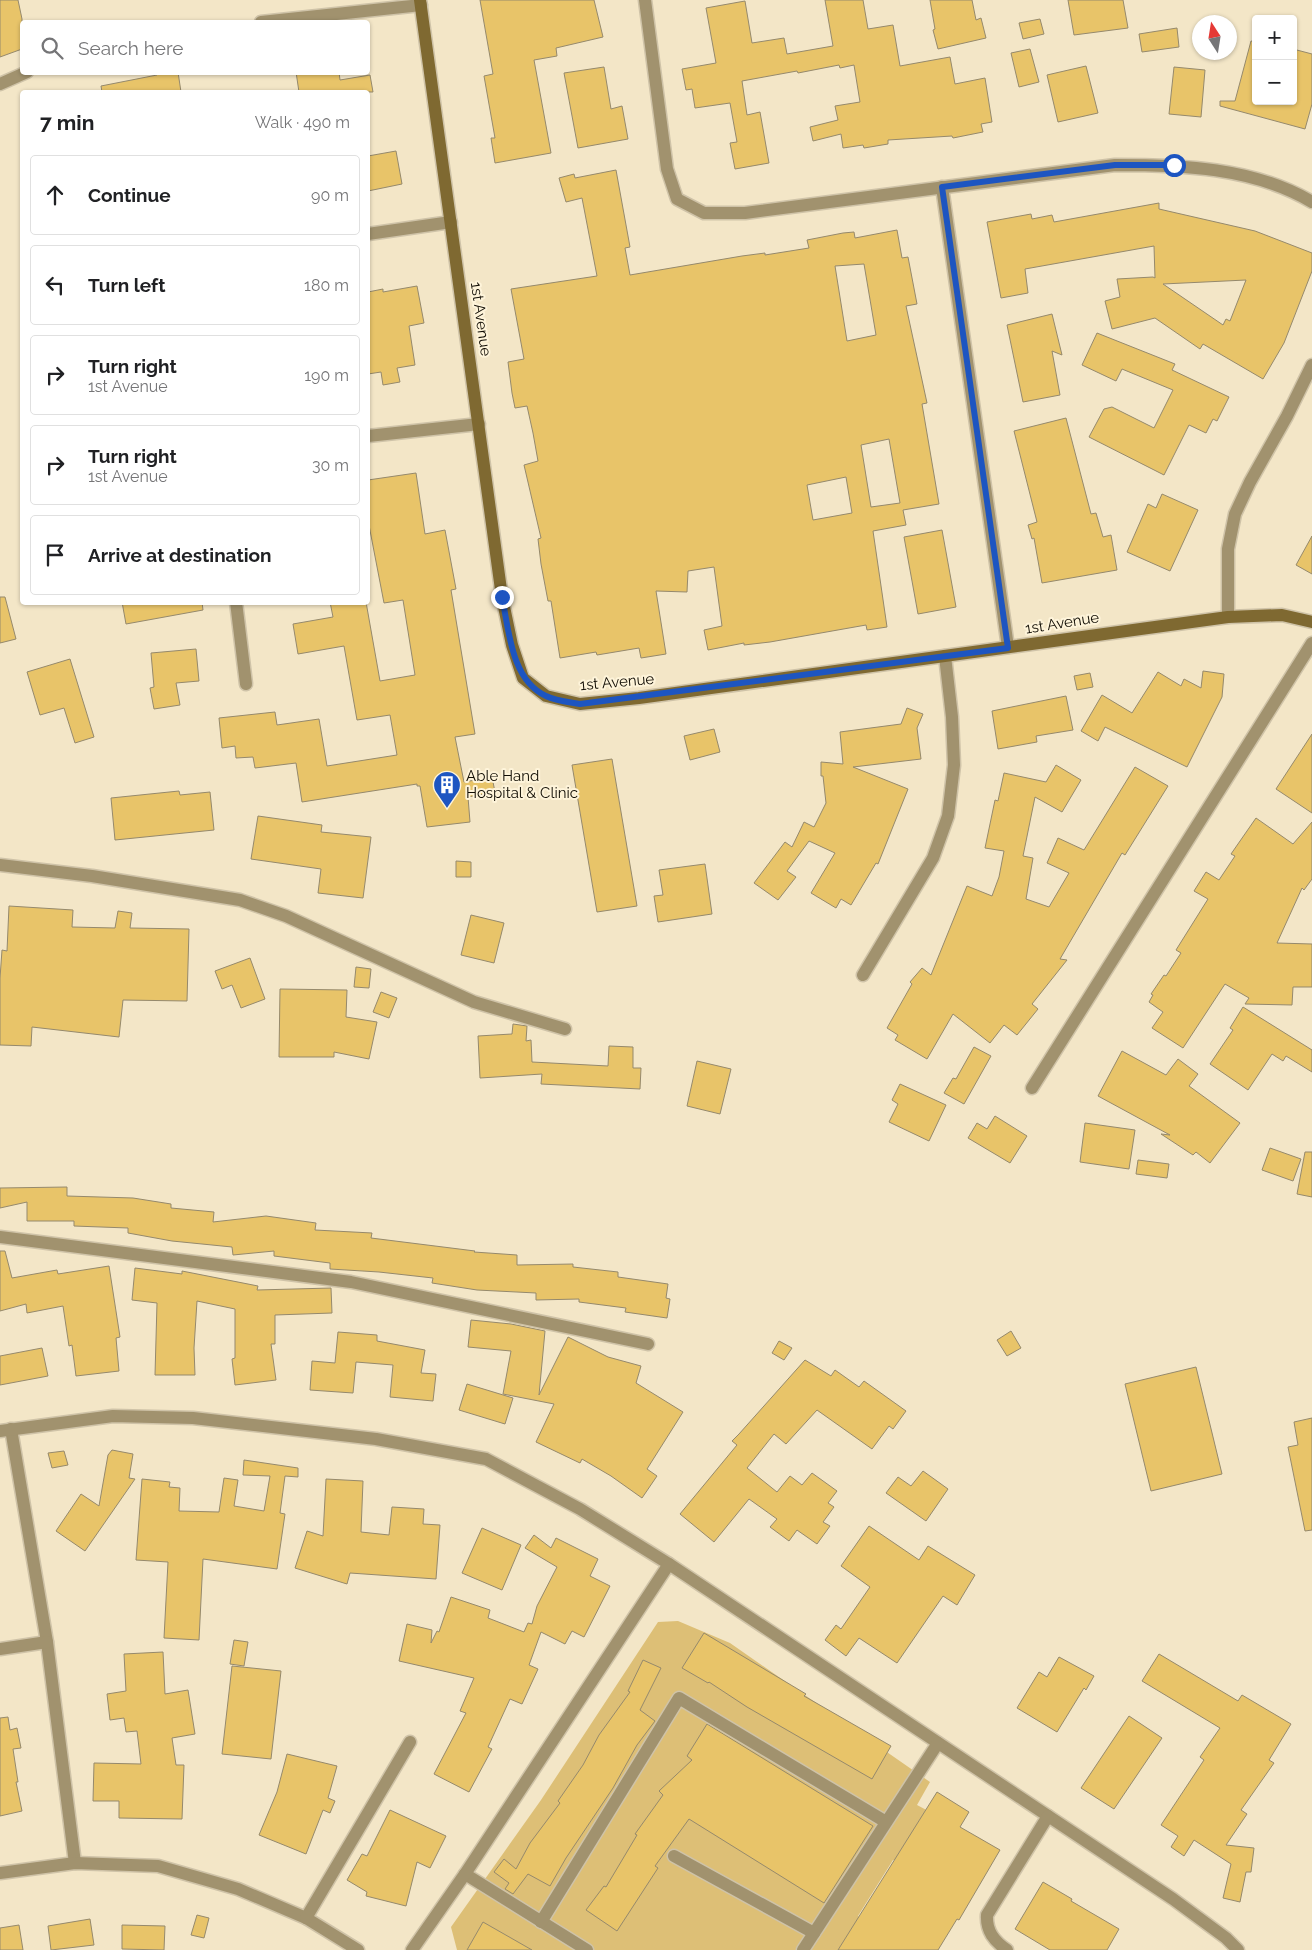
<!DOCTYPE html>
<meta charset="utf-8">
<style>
body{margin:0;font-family:Raleway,sans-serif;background:#f2f2f2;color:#202124}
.controls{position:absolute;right:15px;top:15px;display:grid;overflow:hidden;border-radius:5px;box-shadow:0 1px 4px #0004}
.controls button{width:45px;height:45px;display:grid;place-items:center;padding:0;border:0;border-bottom:1px solid #e0e0e0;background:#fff;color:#202124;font:25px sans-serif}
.compass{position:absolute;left:1192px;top:15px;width:45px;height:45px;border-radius:50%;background:#fff;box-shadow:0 1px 4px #0004;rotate:348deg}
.stop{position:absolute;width:15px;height:15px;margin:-11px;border:4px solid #1d55c1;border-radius:50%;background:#fff}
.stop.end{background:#1d55c1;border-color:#fff;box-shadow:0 1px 5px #0008}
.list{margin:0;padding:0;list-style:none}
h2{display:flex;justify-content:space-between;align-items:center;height:65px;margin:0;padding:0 20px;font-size:21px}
h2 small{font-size:16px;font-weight:400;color:#757577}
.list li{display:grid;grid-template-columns:32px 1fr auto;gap:15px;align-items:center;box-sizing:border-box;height:80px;margin:0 10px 10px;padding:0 10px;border:1px solid #e0e0e0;border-radius:5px}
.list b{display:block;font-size:19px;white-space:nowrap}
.list p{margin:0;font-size:16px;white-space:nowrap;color:#757577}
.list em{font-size:16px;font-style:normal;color:#757577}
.icon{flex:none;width:28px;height:28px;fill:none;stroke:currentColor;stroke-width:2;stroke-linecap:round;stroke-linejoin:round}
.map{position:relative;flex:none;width:1312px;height:1950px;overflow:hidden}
.search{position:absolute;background:#fff;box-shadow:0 1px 4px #0004;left:20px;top:20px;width:350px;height:55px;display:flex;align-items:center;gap:12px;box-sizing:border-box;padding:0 18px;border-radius:5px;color:#757577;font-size:19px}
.panel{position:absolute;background:#fff;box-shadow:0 1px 4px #0004;left:20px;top:90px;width:350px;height:515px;border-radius:5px}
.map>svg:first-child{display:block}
</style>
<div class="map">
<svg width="1312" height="1950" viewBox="0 0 1312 1950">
<rect width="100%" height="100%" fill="#f3e6c7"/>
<!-- green -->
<path fill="#ddbf76" d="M678,1621L730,1643L930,1782L917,1805L934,1814L912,1860H893L858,1916L884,1939L879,1950H457L451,1927L541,1800L658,1622Z"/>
<!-- building -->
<g fill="#e8c469" stroke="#95896c" fill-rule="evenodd">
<path d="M0,0H18L22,19V49L0,57Z"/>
<path d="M480,0H594L603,37L556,48L557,56L534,60L551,153L495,163L491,138H495L484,76L493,74Z"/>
<path d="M825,0H863L868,29L893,25L900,66L950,57L955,84L985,78L992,122L981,124L983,132L953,138L952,136L888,140V144L864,148L863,145L843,148L841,134L813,141L810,127L838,120L835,106L860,102L854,65L840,68L839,65L798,73L797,71L742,81L747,115L760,112L769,163L735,169L730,143L737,142L730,103L695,108L692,89L686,90L682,69L716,63L706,8L745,1L752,43L784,38L787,54L833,46Z"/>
<path d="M930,0H972L976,20L981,18L986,38L938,49L933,30L935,29Z"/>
<path d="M1068,0H1123L1128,28L1074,35Z"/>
<path d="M1040,19L1044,34L1023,39L1019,23Z"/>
<path d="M1177,28L1179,47L1142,52L1139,34Z"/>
<path d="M1251,41L1256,42V101H1293V49L1312,54V104L1305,129L1220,106V101H1235Z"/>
<path d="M1030,49L1039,82L1019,87L1011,53Z"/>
<path d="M1086,66L1098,113L1058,122L1047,75Z"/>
<path d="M604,67L611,109L622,106L628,139L578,148L564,73Z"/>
<path d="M1174,67L1205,70L1201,117L1169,114Z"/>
<path d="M157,72H178L181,92H102L101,86L157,75Z"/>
<path d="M296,72H339L340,80L370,75L373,92H299Z"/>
<path d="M396,151L402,184L368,191V156Z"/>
<path d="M616,170L630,247L625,248L630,275L742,256L765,253V255L809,248L807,240L843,233L854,232L855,238L897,230L902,258L908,257L917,304L906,306L927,403L922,404L939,504L903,510L906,525L873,531L887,627L867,630L866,625L770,642L744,645V643L708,650L704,630L722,626L714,567L688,571L687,592L656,591L666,654L641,658L639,648L597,655L596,652L560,658L551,601H548L541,564L538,539L541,538L524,465L538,461L533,433L527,406L515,408L512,393L508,362L524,359L511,289L597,276L582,198L566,202L559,178L574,174L575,178ZM864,264L876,335L847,341L835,266ZM889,439L900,503L871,507L861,445ZM846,477L852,513L813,520L807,485Z"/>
<path d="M1159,203V209L1255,231L1312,253V271L1284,343L1263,379L1203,344L1200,349L1155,318L1112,329L1105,301L1120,297L1117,279L1153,277L1155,278L1154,246L1025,269L1028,293L1001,298L987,222L1031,214L1032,219L1052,215L1054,222ZM1246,280L1230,321L1226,319L1223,325L1163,284Z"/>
<path d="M417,286L424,323L409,326L415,365L397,368L400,382L383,385L381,372L368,374V292L383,289V292Z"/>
<path d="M1052,314L1062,355L1052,351L1060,395L1023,402L1007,325Z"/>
<path d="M1097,333L1175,364L1172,370L1229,397L1217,421L1213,419L1206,433L1189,425L1164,475L1089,437L1104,409L1112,407L1154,428L1173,390L1122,369L1116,381L1082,365Z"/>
<path d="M1066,418L1091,514L1096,513L1103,537L1111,535L1117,570L1042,583L1034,538L1032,539L1028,525L1037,522L1014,431Z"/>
<path d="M416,473L425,534L445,530L456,589L451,590L475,734L455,737L464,782L492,777L495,792L468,797L470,822L427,827L420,786H417V784L302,802L296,763L255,768L253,757L236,758L235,746L222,748L219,718L275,712L277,725L319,719L327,766L397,755L390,715L357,720L344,646L298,654L293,624L333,617L330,602H366L380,681L415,675L403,600L384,603L368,520V480Z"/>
<path d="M1162,494L1198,510L1170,571L1127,552L1148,504L1156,508Z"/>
<path d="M942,530L956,607L918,614L904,537Z"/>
<path d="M1312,536V574L1296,565Z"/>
<path d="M0,597H5L16,639L0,643Z"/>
<path d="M122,602H202L203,610L126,624Z"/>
<path d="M196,649L199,681L176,683L180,705L154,709L150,688L154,687L151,653Z"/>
<path d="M70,659L94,737L75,743L64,708L40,715L27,672Z"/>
<path d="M1203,671L1224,674L1222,697L1187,767L1105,727L1098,741L1081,731L1102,695L1132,713L1158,672L1181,686L1184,679L1201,688Z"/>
<path d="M1090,673L1093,687L1077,690L1074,676Z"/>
<path d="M1066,696L1073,730L1036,736L1037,742L998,749L992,711Z"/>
<path d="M907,708L923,714L917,728L921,759L853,767L908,789L878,864L876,863L851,905L841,899L836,908L811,893L835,853L809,841L787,871L796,877L778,900L754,883L785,842L792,847L804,822L814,827L826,803L823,776H821V762L843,764L840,732L901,724Z"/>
<path d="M714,729L720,752L690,760L684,736Z"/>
<path d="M1312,734V813L1276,789Z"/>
<path d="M612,759L637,906L597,912L572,765Z"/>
<path d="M1056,765L1081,780L1062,812L1035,797L1023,856L1033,858L1026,899L1049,907L1069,873L1047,863L1058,838L1084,850L1135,767L1168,786L1125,855L1122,853L1060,959L1067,960L1032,1004L1038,1009L1017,1035L1004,1025L990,1043L953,1014L927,1059L895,1040L898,1035L887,1028L912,984L910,982L922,968L931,975L967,886L992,896L999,877L1004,851L985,848L995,800L998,801L1004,773L1046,782Z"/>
<path d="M179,791L180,795L210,792L214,830L115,840L111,798Z"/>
<path d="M258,816L322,825L321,832L371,837L363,898L318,893L321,869L251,859Z"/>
<path d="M1256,818L1293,844L1312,822V879L1304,890L1302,888L1277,943L1312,944V987H1293L1292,1005L1245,1004L1249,998L1225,984L1183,1048L1152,1028L1163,1012L1149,1002L1153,995L1151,994L1164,975L1166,976L1181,953L1176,950L1208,899L1194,891L1206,872L1219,880L1235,856L1231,854Z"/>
<path d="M456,861L471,862V877H456Z"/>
<path d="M705,864L712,914L658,922L654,896L663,895L659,870Z"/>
<path d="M9,906L73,910L72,927L115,928L118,911L132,913L130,928L189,929L187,1001L123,1000L119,1037L32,1027L31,1046L0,1045V978L2,950L7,951Z"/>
<path d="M471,915L504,923L494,963L461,955Z"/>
<path d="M250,958L265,999L241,1008L232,985L222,989L215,971Z"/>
<path d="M356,967L371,969L369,988L354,987Z"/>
<path d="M280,989L347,990L346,1017L377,1022L369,1059L334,1052V1057H279Z"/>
<path d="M381,992L397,998L389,1018L373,1012Z"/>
<path d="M1243,1007L1312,1050V1072L1286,1056L1283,1061L1272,1054L1248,1090L1210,1064L1233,1030L1230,1028Z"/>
<path d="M513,1024L527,1026L526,1041L531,1040L532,1062L608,1066L609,1046L633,1047V1068H641L640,1089L541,1084L542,1074L480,1078L478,1036L512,1034Z"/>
<path d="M974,1047L991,1056L964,1104L944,1093L953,1078L956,1079Z"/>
<path d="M1122,1051L1166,1075L1178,1059L1198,1074L1189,1086L1240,1123L1210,1163L1196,1152L1193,1155L1161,1134L1170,1135L1098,1096Z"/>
<path d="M697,1061L731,1069L720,1114L687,1106Z"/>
<path d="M900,1084L946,1105L929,1141L889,1122L898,1104L892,1100Z"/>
<path d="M995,1116L1027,1136L1010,1163L968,1138L977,1123L987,1129Z"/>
<path d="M1085,1123L1135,1130L1129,1169L1080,1162Z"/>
<path d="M1270,1148L1301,1159L1293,1181L1262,1170Z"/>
<path d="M1305,1152H1312V1197L1297,1194Z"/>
<path d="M1138,1160L1169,1164L1167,1178L1136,1174Z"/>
<path d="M67,1187V1196L133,1198L171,1204V1208L214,1212L213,1222L266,1216L316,1223L315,1230L372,1233L371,1238L475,1251L474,1252L517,1255V1265L573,1264V1267L618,1272V1277L668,1284L666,1298L670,1299L667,1318L625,1312L626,1308L579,1302V1299L536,1300V1293L477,1290L432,1283L433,1278L379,1272L330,1269V1263L274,1256V1251L233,1255L232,1247L172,1241L128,1233V1228L74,1226V1221H27V1202L0,1208V1188Z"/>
<path d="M0,1251H5L12,1278L57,1270L58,1274L109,1266L120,1337L116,1338L119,1371L76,1376L72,1345L69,1346L63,1306L27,1313L26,1304L0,1311Z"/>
<path d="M135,1268L182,1274V1271L258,1286L257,1290L331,1288L332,1313L275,1315V1344H271L276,1380L235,1385L232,1359L235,1358V1309L197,1301L194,1348L195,1375H155L157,1303L132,1300Z"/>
<path d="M471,1320L511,1324L545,1331L539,1395L568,1337L608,1357L641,1366L636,1383L683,1412L647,1469L657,1476L642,1498L611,1476L582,1459L580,1463L536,1442L554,1404L503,1394L511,1351L468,1347Z"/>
<path d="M1011,1331L1021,1348L1007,1356L997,1340Z"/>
<path d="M338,1332L377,1335V1341L425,1350L421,1373L436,1374L433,1401L390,1397L393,1365L356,1362L353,1393L310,1390L312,1361L335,1363Z"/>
<path d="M779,1341L792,1348L784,1360L772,1353Z"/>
<path d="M42,1348L48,1376L0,1385V1356Z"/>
<path d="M805,1360L831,1376L835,1370L859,1387L864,1381L906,1411L893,1429L889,1426L872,1449L817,1410L786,1444L774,1434L747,1468L777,1492L790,1476L802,1485L812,1473L837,1491L828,1503L834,1507L823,1522L830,1526L817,1544L797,1530L789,1541L770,1527L777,1519L749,1499L714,1542L680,1514L737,1445L732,1441L739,1434Z"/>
<path d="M1196,1367L1222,1474L1151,1491L1125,1384Z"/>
<path d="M467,1384L513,1398L505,1424L459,1410Z"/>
<path d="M1312,1418V1530L1305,1531L1288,1447L1298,1445L1294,1422Z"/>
<path d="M112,1450L133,1454L129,1478L135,1479L85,1551L56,1531L81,1494L99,1506L108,1455Z"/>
<path d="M64,1451L68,1465L52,1468L48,1453Z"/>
<path d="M244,1460L298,1468V1477L285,1476L280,1513L285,1514L277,1569L203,1559L199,1640L164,1638L168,1562L136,1560L142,1479L170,1482L169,1487L180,1488L179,1511L219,1512L224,1478L238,1480L234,1506L264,1511L270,1476L243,1475Z"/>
<path d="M923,1471L948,1489L926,1521L886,1493L898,1477L911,1486Z"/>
<path d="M326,1479L363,1481L361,1532L389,1535L392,1507L424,1509L423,1524L440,1525L436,1579L350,1573L347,1584L295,1568L307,1531L323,1536Z"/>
<path d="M869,1526L919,1560L928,1546L975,1575L957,1605L943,1596L897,1663L859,1638L846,1656L825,1640L836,1625L841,1629L870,1587L841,1566Z"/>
<path d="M482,1528L521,1545L502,1590L462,1573Z"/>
<path d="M534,1535L551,1548L556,1538L598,1559L590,1576L610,1586L584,1637L572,1631L565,1644L541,1632L529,1665L538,1669L522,1704L510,1699L488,1747L492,1749L469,1792L434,1774L466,1713L460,1711L474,1678L399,1661L407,1624L432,1630L431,1643L437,1631L439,1632L451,1597L490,1610L488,1618L524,1632L528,1623L532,1624L537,1606L557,1567L525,1548Z"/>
<path d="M704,1633L806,1694L804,1696L891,1746L872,1779L747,1707L709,1682L708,1683L682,1668Z"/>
<path d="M234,1640L248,1642L244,1666L230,1664Z"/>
<path d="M163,1652L165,1694L188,1690L195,1734L172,1738L176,1765H184L182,1819L119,1818V1801H93L94,1763L141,1764L137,1731L126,1732L124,1718L110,1720L107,1694L126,1691L124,1654Z"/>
<path d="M1159,1654L1238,1701L1242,1695L1291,1724L1269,1760L1274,1763L1241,1810L1247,1814L1226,1845L1254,1848L1251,1872H1246L1240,1902L1223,1898L1231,1864L1194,1840L1184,1856L1171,1847L1178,1836L1161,1825L1204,1760L1200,1757L1220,1728L1142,1681Z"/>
<path d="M1059,1657L1094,1676L1086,1690L1084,1688L1057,1732L1017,1708L1039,1672L1047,1677Z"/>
<path d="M643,1660L661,1668L640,1710L655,1721L637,1745L613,1788L566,1858L550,1886L528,1874L513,1894L505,1889L509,1883L494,1872L504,1859L516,1869L530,1843L560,1803L558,1801L583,1765L599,1735L630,1692L628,1691Z"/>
<path d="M232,1666L281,1671L271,1759L222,1754Z"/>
<path d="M1129,1716L1162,1738L1114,1809L1081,1788Z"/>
<path d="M8,1717L10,1730L17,1728L21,1748L13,1749L18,1782H16L22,1811L0,1816V1718Z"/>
<path d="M707,1724L873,1826L824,1903L689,1819L655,1866L658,1868L617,1931L586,1910L604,1886L606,1887L637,1835L635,1834L663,1795L659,1791L692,1760L687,1756Z"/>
<path d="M287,1754L337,1766L328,1798L335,1801L330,1813L323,1810L306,1854L259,1835L277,1792Z"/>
<path d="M937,1792L969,1812L960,1827L1000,1850L959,1920L957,1919L938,1950H838Z"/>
<path d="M390,1810L446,1836L430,1868L417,1862L406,1906L366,1896L367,1892L347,1880L362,1854L367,1856Z"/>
<path d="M1043,1882L1072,1899L1071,1901L1119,1929L1107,1950H1050L1015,1929Z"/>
<path d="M197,1915L209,1918L204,1938L191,1935Z"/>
<path d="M90,1919L94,1945L51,1950L48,1926Z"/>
<path d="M483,1922L532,1950H467Z"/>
<path d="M19,1925L23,1950H0V1928Z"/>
<path d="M122,1925L165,1926L164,1950L122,1949Z"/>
</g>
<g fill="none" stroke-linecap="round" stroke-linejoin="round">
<defs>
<g id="street">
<path d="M645,0L667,169L677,199L704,213H745L1115,165C1181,165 1253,167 1312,202"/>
<path d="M261,22L421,5"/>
<path d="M0,84L27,72"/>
<path d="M942,187L1008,647"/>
<path d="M368,234L451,222"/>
<path d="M368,436L479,424"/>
<path d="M236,602L246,684"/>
<path d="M1228,617V549L1235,514L1250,482L1287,416L1312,365"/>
<path d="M0,865L92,876L240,900L286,916L474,1002L565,1029"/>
<path d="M863,975L933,858L948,816L954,765L952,717L945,656"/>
<path d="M1032,1088L1312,643"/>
<path d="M0,1237L351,1282L648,1344"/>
<path d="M11,1429L47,1642L75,1863"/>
<path d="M0,1431L113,1416L193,1418L376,1439L486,1459L580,1509L669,1564L1173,1899L1226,1938L1238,1950"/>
<path d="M0,1649L47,1642"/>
<path d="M674,1856L814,1933"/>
<path d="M0,1873L75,1863L158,1866L238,1889L306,1918L358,1950"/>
<path d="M465,1874L587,1950"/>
<path d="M306,1918L410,1742"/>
<path d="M541,1922L679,1698L886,1822"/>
<path d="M412,1950L465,1874L669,1564"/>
<path d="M803,1950L938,1743"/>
<path d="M1007,1950C994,1941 986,1931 987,1915L1048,1816"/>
</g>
<path id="secondary" d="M420,0L502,597L512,645L523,678L546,696L580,704L639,698L1228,617L1282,615L1312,622"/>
</defs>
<!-- street casing -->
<use href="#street" stroke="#cfc3a8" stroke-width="15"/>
<!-- secondary casing -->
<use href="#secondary" stroke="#cfc3a8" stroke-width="15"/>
<!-- street -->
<use href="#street" stroke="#a1926e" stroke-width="12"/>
<!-- secondary -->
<use href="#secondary" stroke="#7f6931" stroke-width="12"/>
</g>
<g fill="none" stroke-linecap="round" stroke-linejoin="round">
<!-- route -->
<path stroke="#1d55c1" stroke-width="6" d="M502,597C509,630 511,680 546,696C556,701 569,702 580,704L1008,648L942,187L1115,165H1174"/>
</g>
<!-- icons -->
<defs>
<symbol id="building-pin" viewBox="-11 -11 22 30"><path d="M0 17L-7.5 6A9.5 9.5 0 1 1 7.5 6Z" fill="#1d55c1" stroke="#fef4da"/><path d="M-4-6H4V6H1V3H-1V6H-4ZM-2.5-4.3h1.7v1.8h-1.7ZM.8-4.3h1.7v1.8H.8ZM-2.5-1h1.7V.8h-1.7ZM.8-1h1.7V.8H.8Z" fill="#fff"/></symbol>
</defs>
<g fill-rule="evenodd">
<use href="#building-pin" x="431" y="769" width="32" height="43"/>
</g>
<g text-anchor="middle" stroke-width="4" stroke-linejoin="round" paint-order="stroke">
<!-- street labels -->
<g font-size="15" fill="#100c03" stroke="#fef4da">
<text transform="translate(481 319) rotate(82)" y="5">1st Avenue</text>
<text transform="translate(1062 623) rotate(-9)" y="5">1st Avenue</text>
<text transform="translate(617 682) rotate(-5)" y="5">1st Avenue</text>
</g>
<!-- poi labels -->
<g font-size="15" fill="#100c03" stroke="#fef4da" text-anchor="start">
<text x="466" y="781">Able Hand<tspan x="466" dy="17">Hospital &amp; Clinic</tspan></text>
</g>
</g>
</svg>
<div class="controls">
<button>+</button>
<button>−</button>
</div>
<svg class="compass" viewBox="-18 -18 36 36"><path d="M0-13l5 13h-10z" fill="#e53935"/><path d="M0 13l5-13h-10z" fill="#757577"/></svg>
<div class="stop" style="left:1174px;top:165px"></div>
<div class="stop end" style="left:502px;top:597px"></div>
<div class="search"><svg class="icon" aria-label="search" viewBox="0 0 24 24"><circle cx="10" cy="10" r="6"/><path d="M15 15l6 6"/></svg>Search here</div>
<section class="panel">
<h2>7 min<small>Walk · 490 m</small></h2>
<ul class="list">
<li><svg class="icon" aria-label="ahead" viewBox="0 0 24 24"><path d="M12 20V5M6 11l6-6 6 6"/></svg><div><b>Continue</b></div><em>90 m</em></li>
<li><svg class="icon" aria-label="left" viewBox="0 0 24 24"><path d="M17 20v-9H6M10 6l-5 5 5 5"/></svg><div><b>Turn left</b></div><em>180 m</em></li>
<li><svg class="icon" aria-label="right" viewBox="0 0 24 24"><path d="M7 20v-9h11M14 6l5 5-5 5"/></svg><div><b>Turn right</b><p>1st Avenue</p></div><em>190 m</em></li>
<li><svg class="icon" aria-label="right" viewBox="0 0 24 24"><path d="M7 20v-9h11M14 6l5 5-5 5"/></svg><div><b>Turn right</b><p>1st Avenue</p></div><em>30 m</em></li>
<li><svg class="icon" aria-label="arrive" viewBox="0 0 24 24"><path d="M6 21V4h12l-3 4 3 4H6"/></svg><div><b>Arrive at destination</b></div></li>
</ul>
</section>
</div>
